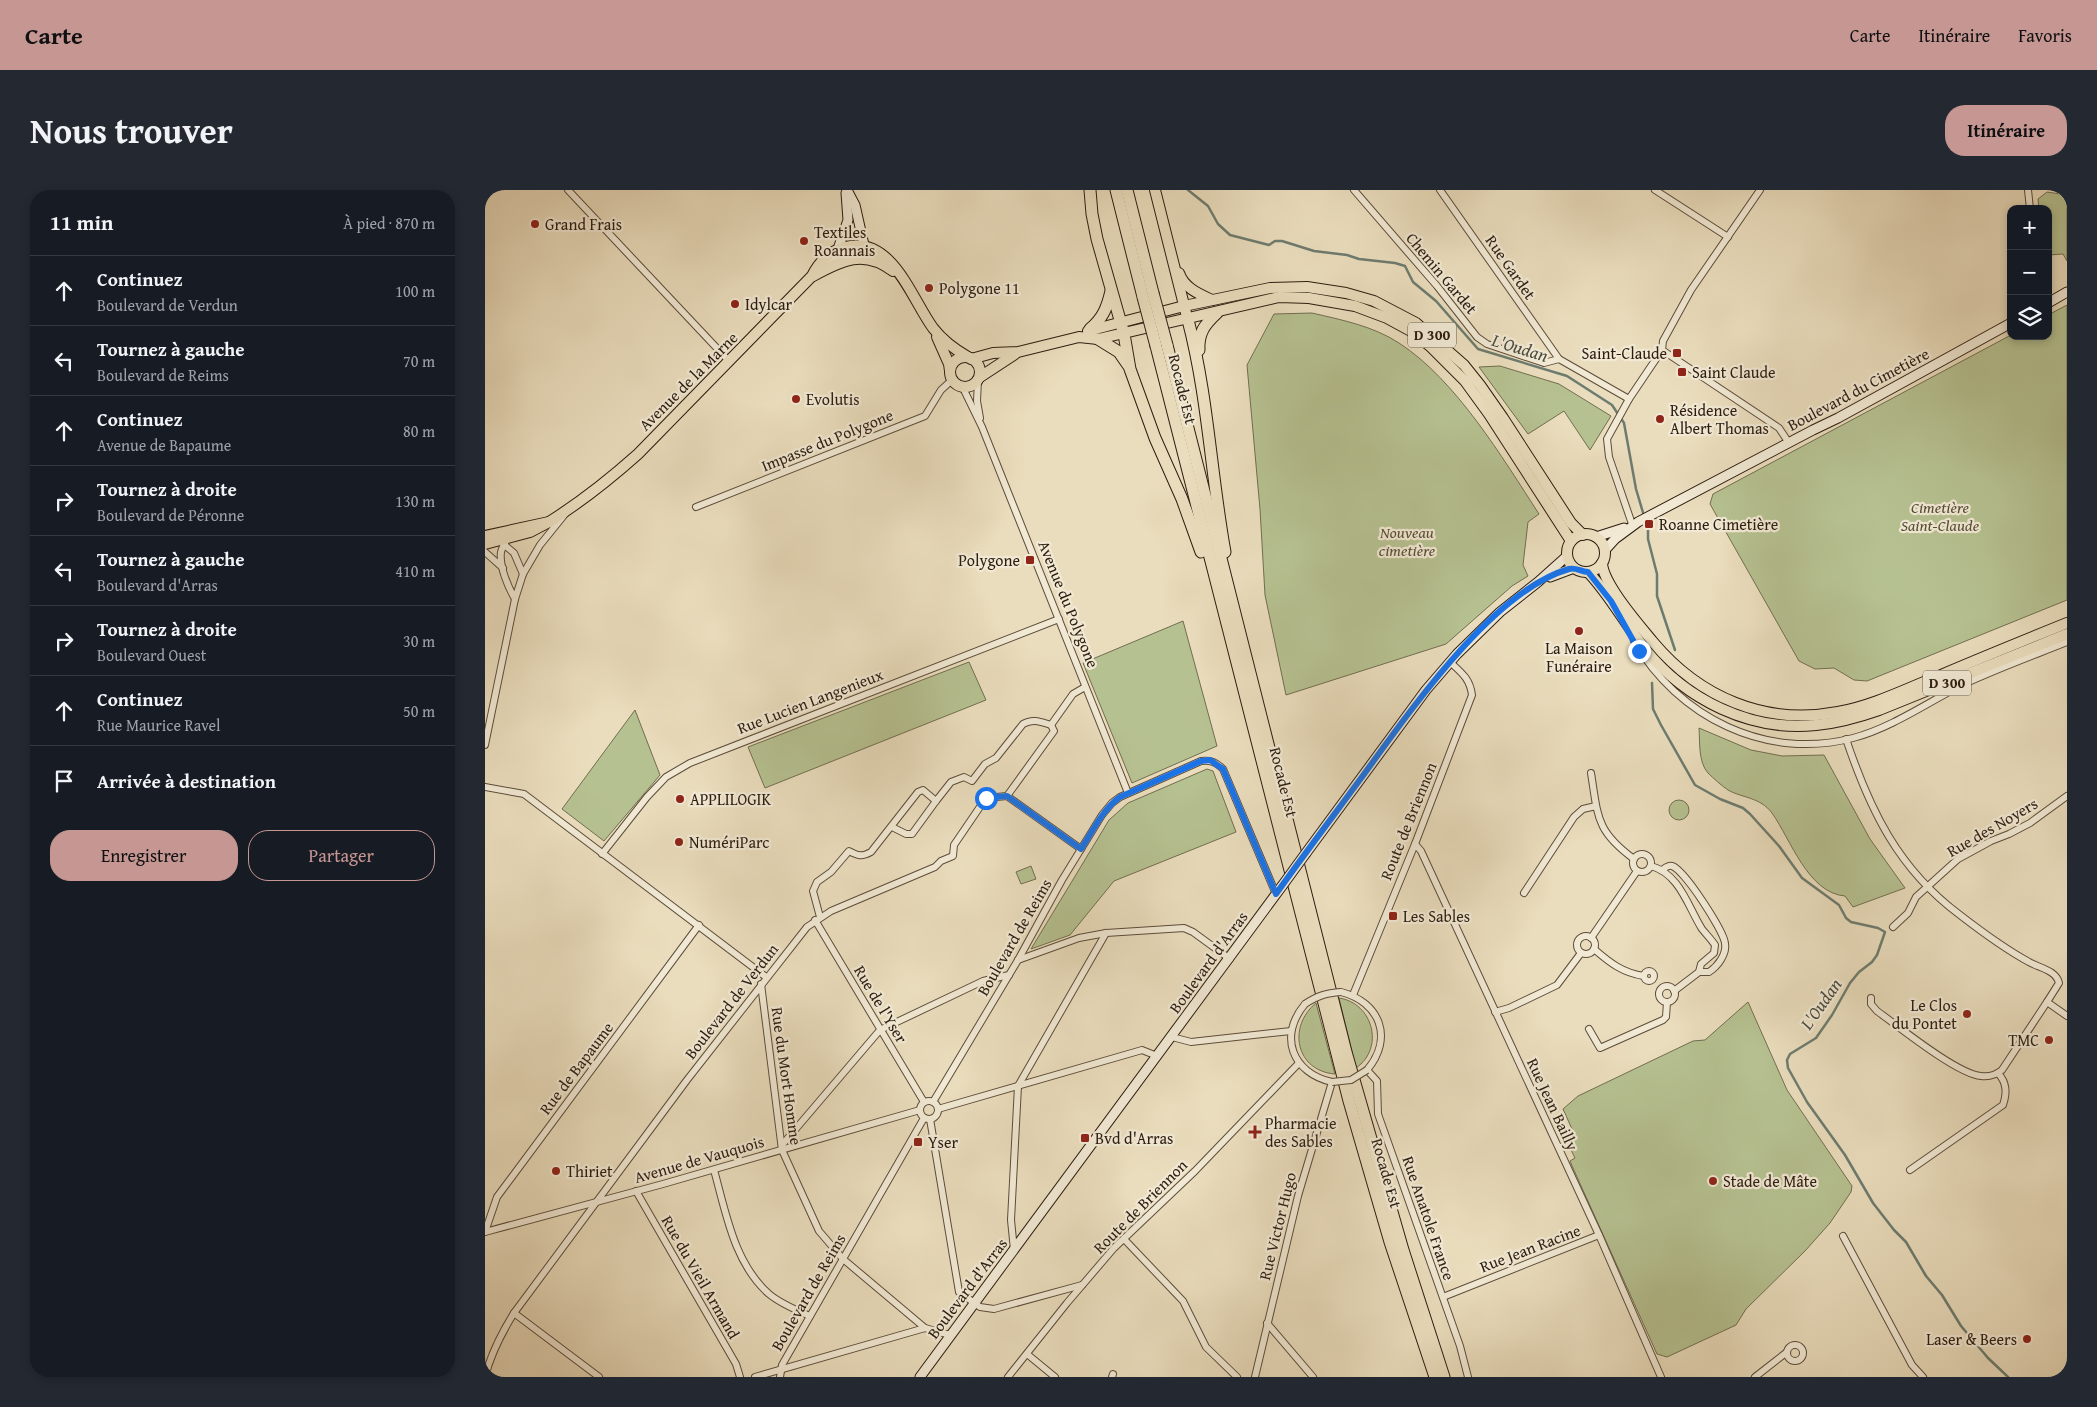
<!DOCTYPE html>
<html lang="fr">
<meta charset="utf-8">
<style>
body{margin:0;font-family:"Gentium Book Plus",serif;background:#242831;color:#f1f3f6}
.controls{position:absolute;right:15px;top:15px;display:grid;overflow:hidden;border-radius:10px;box-shadow:0 2px 8px #0003}
.controls button{width:45px;height:45px;display:grid;place-items:center;padding:0;border:0;border-bottom:1px solid #363941;background:#171b24;color:#f1f3f6;font:25px sans-serif}
.stop{position:absolute;width:15px;height:15px;margin:-11px;border:4px solid #1a73e8;border-radius:50%;background:#fff}
.stop.end{background:#1a73e8;border-color:#fff;box-shadow:0 1px 5px #0008}
.list{margin:0;padding:0;list-style:none}
h2{display:flex;justify-content:space-between;align-items:center;height:65px;margin:0;padding:0 20px;font-size:21px}
h2 small{font-size:16px;font-weight:400;color:#9ea1a6}
.list li{display:grid;grid-template-columns:32px 1fr auto;gap:15px;align-items:center;box-sizing:border-box;height:70px;padding:0 20px;border-top:1px solid #363941}
.list b{display:block;font-size:19px;white-space:nowrap}
.list p{margin:0;font-size:16px;white-space:nowrap;color:#9ea1a6}
.list em{font-size:16px;font-style:normal;color:#9ea1a6}
.actions{display:flex;gap:10px;padding:15px 20px}
.actions a{flex:1;padding:11px 0;border:1px solid #c59692;border-radius:20px;text-align:center;font-size:18px;color:#c59692}
.actions .main{background:#c59692;color:#111}
.icon{flex:none;width:28px;height:28px;fill:none;stroke:currentColor;stroke-width:2;stroke-linecap:round;stroke-linejoin:round}
.map{position:relative;flex:none;width:1582px;height:1187px;overflow:hidden;border-radius:20px}
header{display:flex;align-items:center;gap:30px;box-sizing:border-box;height:70px;padding:0 25px;background:#c59692;color:#111}
header strong{font-size:24px}
nav{display:flex;gap:28px;margin-inline-start:auto;font-size:18px}
.intro{display:flex;align-items:center;justify-content:space-between;box-sizing:border-box;height:120px;padding:0 30px}
h1{margin:0;font-size:35px}
.button{padding:12px 22px;border-radius:20px;background:#c59692;color:#111;font-size:18px;font-weight:700}
main{display:flex;gap:30px;padding:0 30px}
aside{flex:1;background:#171b24;border-radius:20px;box-shadow:0 2px 8px #0003}
.map>svg:first-child{display:block}
</style>
<header>
<strong>Carte</strong>
<nav><a>Carte</a><a>Itinéraire</a><a>Favoris</a></nav>
</header>
<div class="intro"><h1>Nous trouver</h1><a class="button">Itinéraire</a></div>
<main>
<aside>
<h2>11 min<small>À pied · 870 m</small></h2>
<ul class="list">
<li><svg class="icon" aria-label="ahead" viewBox="0 0 24 24"><path d="M12 20V5M6 11l6-6 6 6"/></svg><div><b>Continuez</b><p>Boulevard de Verdun</p></div><em>100 m</em></li>
<li><svg class="icon" aria-label="left" viewBox="0 0 24 24"><path d="M17 20v-9H6M10 6l-5 5 5 5"/></svg><div><b>Tournez à gauche</b><p>Boulevard de Reims</p></div><em>70 m</em></li>
<li><svg class="icon" aria-label="ahead" viewBox="0 0 24 24"><path d="M12 20V5M6 11l6-6 6 6"/></svg><div><b>Continuez</b><p>Avenue de Bapaume</p></div><em>80 m</em></li>
<li><svg class="icon" aria-label="right" viewBox="0 0 24 24"><path d="M7 20v-9h11M14 6l5 5-5 5"/></svg><div><b>Tournez à droite</b><p>Boulevard de Péronne</p></div><em>130 m</em></li>
<li><svg class="icon" aria-label="left" viewBox="0 0 24 24"><path d="M17 20v-9H6M10 6l-5 5 5 5"/></svg><div><b>Tournez à gauche</b><p>Boulevard d'Arras</p></div><em>410 m</em></li>
<li><svg class="icon" aria-label="right" viewBox="0 0 24 24"><path d="M7 20v-9h11M14 6l5 5-5 5"/></svg><div><b>Tournez à droite</b><p>Boulevard Ouest</p></div><em>30 m</em></li>
<li><svg class="icon" aria-label="ahead" viewBox="0 0 24 24"><path d="M12 20V5M6 11l6-6 6 6"/></svg><div><b>Continuez</b><p>Rue Maurice Ravel</p></div><em>50 m</em></li>
<li><svg class="icon" aria-label="arrive" viewBox="0 0 24 24"><path d="M6 21V4h12l-3 4 3 4H6"/></svg><div><b>Arrivée à destination</b></div></li>
</ul>
<div class="actions"><a class="main">Enregistrer</a><a>Partager</a></div>
</aside>
<div class="map">
<svg width="1582" height="1187" viewBox="0 0 1582 1187">
<rect width="100%" height="100%" fill="#eaddbd"/>
<filter id="stains"><feTurbulence type="fractalNoise" baseFrequency=".004" numOctaves="4"/><feColorMatrix values="0 0 0 0 .2 0 0 0 0 .09 0 0 0 0 .02 0 0 0 .5 -.17"/></filter>
<radialGradient id="worn" r=".72"><stop offset=".6" stop-color="#630" stop-opacity="0"/><stop offset="1" stop-color="#630" stop-opacity=".3"/></radialGradient>
<!-- green -->
<g fill="#b6c191" stroke="#716e50">
<path d="M1562,2L1582,5V71L1578,64L1563,65V19H1554L1553,9Z"/>
<path d="M1582,115V410L1382,491L1369,490L1349,478L1330,479L1314,471L1225,314L1228,304L1526,145L1563,146V125Z"/>
<path d="M827,123C857,130 888,136 914,153C971,190 1017,267 1054,324L1043,332L1038,375L1043,386L1027,396L961,454L801,505L780,405L775,319L762,175L789,124Z"/>
<path d="M1015,176L1074,194L1126,226L1105,260L1079,221L1043,244L994,177Z"/>
<path d="M698,431L732,556L647,593L598,473Z"/>
<path d="M484,472L501,510L280,598L263,557Z"/>
<path d="M150,520L175,585L119,651L77,619Z"/>
<path d="M1214,538L1266,560L1297,566L1339,565L1385,649L1420,698L1368,717L1360,706C1323,703 1306,650 1287,623C1275,607 1257,608 1243,600C1237,596 1228,588 1223,583C1213,572 1215,551 1214,538Z"/>
<path d="M722,579L728,581L751,642L629,691L585,745L546,759L624,630L643,613Z"/>
<circle cx="1194" cy="620" r="10"/>
<path d="M546,676L551,689L536,694L531,682Z"/>
<path d="M854,808C888,813 900,858 871,878Z"/>
<path d="M1263,812L1302,900L1367,996L1366,1002L1345,1033L1320,1061L1261,1119L1251,1135L1182,1167L1172,1164L1088,978L1085,971L1090,968L1078,944L1087,939L1078,919L1093,906L1208,851L1220,850Z"/>
<path d="M831,813L850,884C811,881 802,837 831,813Z"/>
</g>
<g fill="none" stroke-linecap="round" stroke-linejoin="round">
<!-- stream -->
<g stroke="#6d7c70" stroke-width="2.5">
<path d="M703,0L723,16L733,34L745,45L784,55L790,51H797L829,61L862,65L874,69L910,73L920,76L928,92L951,111L993,159L1082,186L1127,215L1139,233L1151,299L1159,326"/>
<path d="M1160,331L1163,339V349L1172,384V406L1190,460"/>
<path d="M1167,493L1168,519L1176,535L1210,595L1235,609L1258,618L1265,624L1294,656L1317,688L1354,715L1361,728L1366,732L1393,738L1400,742L1392,765L1387,772L1374,782L1365,793L1347,825L1331,848L1305,864L1302,870L1303,878L1322,912L1360,965L1388,1013L1409,1040L1421,1052L1441,1086L1457,1105L1476,1136L1503,1168L1523,1187"/>
</g>
<defs>
<g id="street">
<path d="M83,0L244,171"/>
<path d="M869,0L952,96L992,147L1002,154L1059,173L1074,169L1144,209"/>
<path d="M955,0L1074,169"/>
<path d="M1170,0L1243,47"/>
<path d="M1543,0L1545,19"/>
<path d="M1177,160L1178,151L1206,100L1275,0"/>
<path d="M1177,160L1294,238L1304,253"/>
<path d="M493,190L492,211L495,228"/>
<path d="M478,198L497,237L643,603"/>
<path d="M211,317L440,226L456,200L467,190"/>
<path d="M1147,334L1124,267L1122,249L1144,209L1177,160"/>
<path d="M23,347C21,352 17,357 16,362C14,376 23,397 30,409"/>
<path d="M17,353L29,363L38,384"/>
<path d="M0,362L18,378"/>
<path d="M1149,451C1193,527 1281,571 1368,548C1406,538 1442,513 1477,495C1511,479 1547,466 1582,452"/>
<path d="M1361,549C1385,620 1413,679 1475,725C1497,742 1520,759 1544,772C1554,778 1571,780 1574,793L1562,812L1582,826"/>
<path d="M0,555L30,409L38,384L55,355L80,324"/>
<path d="M1106,583C1113,627 1111,641 1149,669"/>
<path d="M0,597L39,604L281,787"/>
<path d="M522,606L569,541L566,535"/>
<path d="M407,637L421,644H427L451,611"/>
<path d="M930,654L936,661L1114,1045L1176,1187"/>
<circle cx="1157" cy="673" r="9"/>
<path d="M117,664L162,607L181,587L205,573L574,429"/>
<path d="M1166,676C1195,684 1203,717 1217,739C1221,744 1226,749 1230,755L1229,763L1216,774L1214,782L1189,801"/>
<path d="M1177,680C1180,678 1183,675 1187,676C1199,679 1238,740 1240,753C1242,764 1233,776 1224,782H1214"/>
<path d="M1039,703L1089,627L1098,619L1111,616"/>
<path d="M335,727L328,701L332,692L346,682L364,661C373,666 377,667 386,662L433,602L438,600L451,611L466,592L479,587L487,591L500,574L511,568L538,534C548,528 556,532 566,535L588,504L600,497"/>
<path d="M330,730L439,912"/>
<path d="M1408,737L1423,723L1431,707L1473,669L1506,651L1524,644L1545,633L1582,606"/>
<circle cx="1101" cy="755" r="9"/>
<path d="M1106,748L1152,681"/>
<path d="M1109,759C1125,773 1138,783 1159,786"/>
<path d="M533,770L594,748L621,743L699,738L708,742L745,769"/>
<circle cx="1164" cy="786" r="5"/>
<path d="M276,794L297,960L334,1041L358,1069L440,1138"/>
<circle cx="1182" cy="804" r="8"/>
<path d="M856,802C895,812 909,848 882,880L892,891L893,924L975,1156L983,1187"/>
<path d="M868,805L930,654L987,505C985,489 977,483 965,472"/>
<path d="M1386,808V814L1392,821C1413,836 1472,884 1496,886C1504,887 1511,885 1517,880L1562,812"/>
<path d="M1010,822L1024,818L1072,795L1096,763"/>
<path d="M1104,839L1115,858L1178,830L1181,827L1182,812"/>
<path d="M687,847L706,852L806,841"/>
<circle cx="444" cy="920" r="9"/>
<path d="M448,912L533,770L577,690L617,625L627,613L635,607L716,571C726,570 731,572 738,579L791,704"/>
<path d="M453,919L657,860L672,866"/>
<path d="M445,929L474,1102L495,1117L509,1119L597,1095"/>
<path d="M297,955L395,840L498,791L524,785"/>
<path d="M229,980C241,1023 249,1073 284,1104C296,1114 311,1120 325,1126"/>
<path d="M1425,980L1518,915C1522,903 1522,893 1513,883"/>
<path d="M151,1001L251,1174L255,1187"/>
<path d="M0,1042L178,994L435,920"/>
<path d="M0,1042L12,1007L214,735"/>
<path d="M1358,1046L1427,1175L1438,1187"/>
<path d="M639,1049L698,1111L721,1157L752,1187"/>
<path d="M529,1060L526,1030L533,896L621,743"/>
<path d="M958,1107L1114,1045"/>
<path d="M29,1123L114,1187"/>
<path d="M782,1133L828,1187"/>
<circle cx="1310" cy="1163" r="8"/>
<path d="M542,1164L570,1187"/>
<path d="M0,1187C6,1163 16,1144 29,1123L202,890L322,737L346,721L450,677L456,671L468,666L469,655L501,608L522,606L596,659"/>
<path d="M270,1187L440,1138L465,1145"/>
<path d="M295,1187L297,1175L439,928"/>
<path d="M523,1187L582,1113L629,1058L710,981L814,873"/>
<path d="M627,1187L628,1184"/>
<path d="M770,1187L813,1006L847,892C807,883 793,846 820,814"/>
<path d="M1270,1187L1302,1162"/>
</g>
<g id="secondary">
<path d="M353,59L363,30L361,3"/>
<path d="M337,78L349,69L371,62L379,55L370,15L362,0"/>
<path d="M1563,113L1582,102"/>
<path d="M1111,347L1139,338"/>
<path d="M1120,360L1130,349L1153,332L1328,240L1353,228L1526,133"/>
<path d="M1065,387L1089,378"/>
<path d="M821,663L941,500L972,464L1015,422L1053,392L1082,366"/>
<path d="M435,1187L797,696"/>
</g>
<g id="primary">
<path d="M670,0L701,123"/>
<path d="M694,83C699,98 714,104 727,110"/>
<path d="M328,86C357,70 379,59 408,81"/>
<path d="M603,141L699,116L785,98L822,97L861,103L889,111L931,133L979,175L995,195L1018,228L1086,333L1098,345"/>
<path d="M452,147L464,174L465,181"/>
<circle cx="480" cy="182" r="15"/>
<path d="M486,169L508,163L533,162L594,147L613,149L794,107L824,108L870,116L902,128L926,141L945,156L980,191L1004,224L1086,351"/>
<path d="M495,187L530,164"/>
<path d="M64,332C96,312 125,289 153,264L327,86C334,72 345,61 360,57C407,45 426,108 448,138C458,151 469,159 483,167"/>
<circle cx="1101" cy="363" r="19"/>
<path d="M0,346L64,332L45,342L0,354"/>
<path d="M1117,373C1118,394 1154,435 1168,452C1214,507 1280,536 1353,522C1388,516 1423,498 1456,485C1498,467 1540,450 1582,433"/>
<path d="M1103,382C1125,405 1140,434 1160,459C1201,510 1266,542 1331,535C1353,533 1374,527 1394,520L1582,444"/>
</g>
<g id="highway">
<path d="M605,0L607,24L612,49L639,144L645,179L670,248L697,309L716,362"/>
<path d="M631,0L658,107"/>
<path d="M642,0L668,103"/>
<path d="M703,130C723,206 726,285 740,362"/>
<path d="M605,139C618,128 622,118 626,101"/>
<path d="M613,149L634,162L643,175"/>
<path d="M682,155L861,862L918,1060L959,1187"/>
<path d="M671,156L864,911L905,1052L950,1187"/>
<path d="M714,160C713,143 720,134 732,123"/>
</g>
</defs>
<!-- street casing -->
<use href="#street" stroke="#5c4c3b" stroke-width="8"/>
<!-- secondary casing -->
<use href="#secondary" stroke="#2c1c10" stroke-width="11"/>
<!-- primary casing -->
<use href="#primary" stroke="#2c1c10" stroke-width="12"/>
<!-- highway casing -->
<use href="#highway" stroke="#2c1c10" stroke-width="13"/>
<!-- street -->
<use href="#street" stroke="#f1e9d4" stroke-width="6"/>
<!-- secondary -->
<use href="#secondary" stroke="#f1e9d4" stroke-width="9"/>
<!-- primary -->
<use href="#primary" stroke="#eaddbd" stroke-width="10"/>
<!-- highway -->
<use href="#highway" stroke="#eaddbd" stroke-width="11"/>
<defs>
<g id="street-bridge">
<path d="M820,814C832,806 841,803 856,802"/>
<path d="M847,892L866,890L882,880"/>
</g>
<path id="secondary-bridge" d="M797,696L821,663"/>
<g id="highway-bridge">
<path d="M668,103L682,155"/>
<path d="M658,107L671,156"/>
</g>
</defs>
<!-- street-bridge casing -->
<use href="#street-bridge" stroke="#5c4c3b" stroke-width="8" stroke-linecap="butt"/>
<!-- secondary-bridge casing -->
<use href="#secondary-bridge" stroke="#2c1c10" stroke-width="11" stroke-linecap="butt"/>
<!-- highway-bridge casing -->
<use href="#highway-bridge" stroke="#2c1c10" stroke-width="13" stroke-linecap="butt"/>
<!-- street-bridge -->
<use href="#street-bridge" stroke="#f1e9d4" stroke-width="6"/>
<!-- secondary-bridge -->
<use href="#secondary-bridge" stroke="#f1e9d4" stroke-width="9"/>
<!-- highway-bridge -->
<use href="#highway-bridge" stroke="#eaddbd" stroke-width="11"/>
</g>
<g fill="none" stroke-linecap="round" stroke-linejoin="round">
<!-- route -->
<path stroke="#1a73e8" stroke-width="6" d="M501,608L522,606L596,659C608,641 617,620 635,607L716,571L725,570L738,579L791,704C818,666 846,629 874,591C921,527 1006,401 1084,379C1091,377 1096,382 1103,382L1126,411L1154,461"/>
</g>
<!-- markers -->
<g fill="#8f2418" stroke="#f1e9d4" stroke-width="2">
<circle cx="50" cy="34" r="5"/>
<circle cx="319" cy="51" r="5"/>
<circle cx="444" cy="98" r="5"/>
<circle cx="250" cy="114" r="5"/>
<rect x="1187" y="158" width="10" height="10" rx="2.5"/>
<rect x="1192" y="177" width="10" height="10" rx="2.5"/>
<circle cx="311" cy="209" r="5"/>
<circle cx="1175" cy="229" r="5"/>
<rect x="1159" y="329" width="10" height="10" rx="2.5"/>
<rect x="540" y="365" width="10" height="10" rx="2.5"/>
<circle cx="1094" cy="441" r="5"/>
<circle cx="195" cy="609" r="5"/>
<circle cx="194" cy="652" r="5"/>
<rect x="903" y="721" width="10" height="10" rx="2.5"/>
<circle cx="1482" cy="824" r="5"/>
<circle cx="1564" cy="850" r="5"/>
<path d="M767.5 934.5h5v5h5v5h-5v5h-5v-5h-5v-5h5z"/>
<rect x="595" y="943" width="10" height="10" rx="2.5"/>
<rect x="428" y="947" width="10" height="10" rx="2.5"/>
<circle cx="71" cy="981" r="5"/>
<circle cx="1228" cy="991" r="5"/>
<circle cx="1542" cy="1149" r="5"/>
</g>
<g text-anchor="middle" stroke-width="4.5" stroke-linejoin="round" paint-order="stroke">
<!-- shield labels -->
<g fill="#f1e9d4" stroke="#675a4b" stroke-width="1">
<rect x="923" y="132.5" width="48" height="25" rx="4"/>
<rect x="1438" y="480.5" width="48" height="25" rx="4"/>
</g>
<g font-size="15" font-weight="bold" fill="#2c1c10">
<text x="947" y="150">D 300</text>
<text x="1462" y="498">D 300</text>
</g>
<!-- poi labels -->
<g font-size="16" fill="#2c1c10" stroke="#f1e9d4" text-anchor="start">
<text x="60" y="40">Grand Frais</text>
<text x="329" y="48">Textiles<tspan x="329" dy="18">Roannais</tspan></text>
<text x="454" y="104">Polygone 11</text>
<text x="260" y="120">Idylcar</text>
<text x="1182" y="169" text-anchor="end">Saint-Claude</text>
<text x="1207" y="188">Saint Claude</text>
<text x="321" y="215">Evolutis</text>
<text x="1185" y="226">Résidence<tspan x="1185" dy="18">Albert Thomas</tspan></text>
<text x="1174" y="340">Roanne Cimetière</text>
<text x="535" y="376" text-anchor="end">Polygone</text>
<text x="1094" y="464" text-anchor="middle">La Maison<tspan x="1094" dy="18">Funéraire</tspan></text>
<text x="205" y="615">APPLILOGIK</text>
<text x="204" y="658">NumériParc</text>
<text x="918" y="732">Les Sables</text>
<text x="1472" y="821" text-anchor="end">Le Clos<tspan x="1472" dy="18">du Pontet</tspan></text>
<text x="1554" y="856" text-anchor="end">TMC</text>
<text x="780" y="939">Pharmacie<tspan x="780" dy="18">des Sables</tspan></text>
<text x="610" y="954">Bvd d'Arras</text>
<text x="443" y="958">Yser</text>
<text x="81" y="987">Thiriet</text>
<text x="1238" y="997">Stade de Mâte</text>
<text x="1532" y="1155" text-anchor="end">Laser &amp; Beers</text>
</g>
<!-- street labels -->
<g font-size="16" fill="#2c1c10" stroke="#f1e9d4">
<text transform="translate(1026 77) rotate(55)" y="6">Rue Gardet</text>
<text transform="translate(957 83) rotate(50)" y="6">Chemin Gardet</text>
<text transform="translate(203 191) rotate(-45)" y="6">Avenue de la Marne</text>
<text transform="translate(698 199) rotate(76)" y="6">Rocade Est</text>
<text transform="translate(1373 199) rotate(-28)" y="6">Boulevard du Cimetière</text>
<text transform="translate(342 250) rotate(-22)" y="6">Impasse du Polygone</text>
<text transform="translate(584 414) rotate(68)" y="6">Avenue du Polygone</text>
<text transform="translate(325 511) rotate(-21)" y="6">Rue Lucien Langenieux</text>
<text transform="translate(799 592) rotate(76)" y="6">Rocade Est</text>
<text transform="translate(923 631) rotate(-68)" y="6">Route de Briennon</text>
<text transform="translate(1507 637) rotate(-30)" y="6">Rue des Noyers</text>
<text transform="translate(529 747) rotate(-60)" y="6">Boulevard de Reims</text>
<text transform="translate(723 772) rotate(-54)" y="6">Boulevard d'Arras</text>
<text transform="translate(246 811) rotate(-52)" y="6">Boulevard de Verdun</text>
<text transform="translate(396 814) rotate(59)" y="6">Rue de l'Yser</text>
<text transform="translate(91 878) rotate(-53)" y="6">Rue de Bapaume</text>
<text transform="translate(302 886) rotate(82)" y="6">Rue du Mort Homme</text>
<text transform="translate(1068 914) rotate(65)" y="6">Rue Jean Bailly</text>
<text transform="translate(214 969) rotate(-16)" y="6">Avenue de Vauquois</text>
<text transform="translate(902 983) rotate(74)" y="6">Rocade Est</text>
<text transform="translate(655 1016) rotate(-45)" y="6">Route de Briennon</text>
<text transform="translate(944 1028) rotate(71)" y="6">Rue Anatole France</text>
<text transform="translate(792 1036) rotate(-76)" y="6">Rue Victor Hugo</text>
<text transform="translate(1045 1058) rotate(-21)" y="6">Rue Jean Racine</text>
<text transform="translate(216 1087) rotate(60)" y="6">Rue du Vieil Armand</text>
<text transform="translate(482 1098) rotate(-53)" y="6">Boulevard d'Arras</text>
<text transform="translate(323 1102) rotate(-60)" y="6">Boulevard de Reims</text>
</g>
<!-- park labels -->
<g font-size="16" font-style="italic" fill="#554e37" stroke="#f1e9d4">
<text x="1455" y="323">Cimetière<tspan x="1455" dy="18">Saint-Claude</tspan></text>
<text x="922" y="348">Nouveau<tspan x="922" dy="18">cimetière</tspan></text>
</g>
<!-- water labels -->
<g font-size="18" font-style="italic" fill="#4c4c40" stroke="#f1e9d4">
<text transform="translate(1035 158) rotate(17)" y="6">L'Oudan</text>
<text transform="translate(1336 814) rotate(-55)" y="6">L'Oudan</text>
</g>
</g>
<rect width="100%" height="100%" filter="url(#stains)"/>
<rect width="100%" height="100%" fill="url(#worn)"/>
</svg>
<div class="controls">
<button>+</button>
<button>−</button>
<button><svg class="icon" aria-label="layers" viewBox="0 0 24 24"><path d="M12 4l9 5-9 5-9-5zM3 14l9 5 9-5"/></svg></button>
</div>
<div class="stop" style="left:501px;top:608px"></div>
<div class="stop end" style="left:1154px;top:461px"></div>
</div>
</main>
